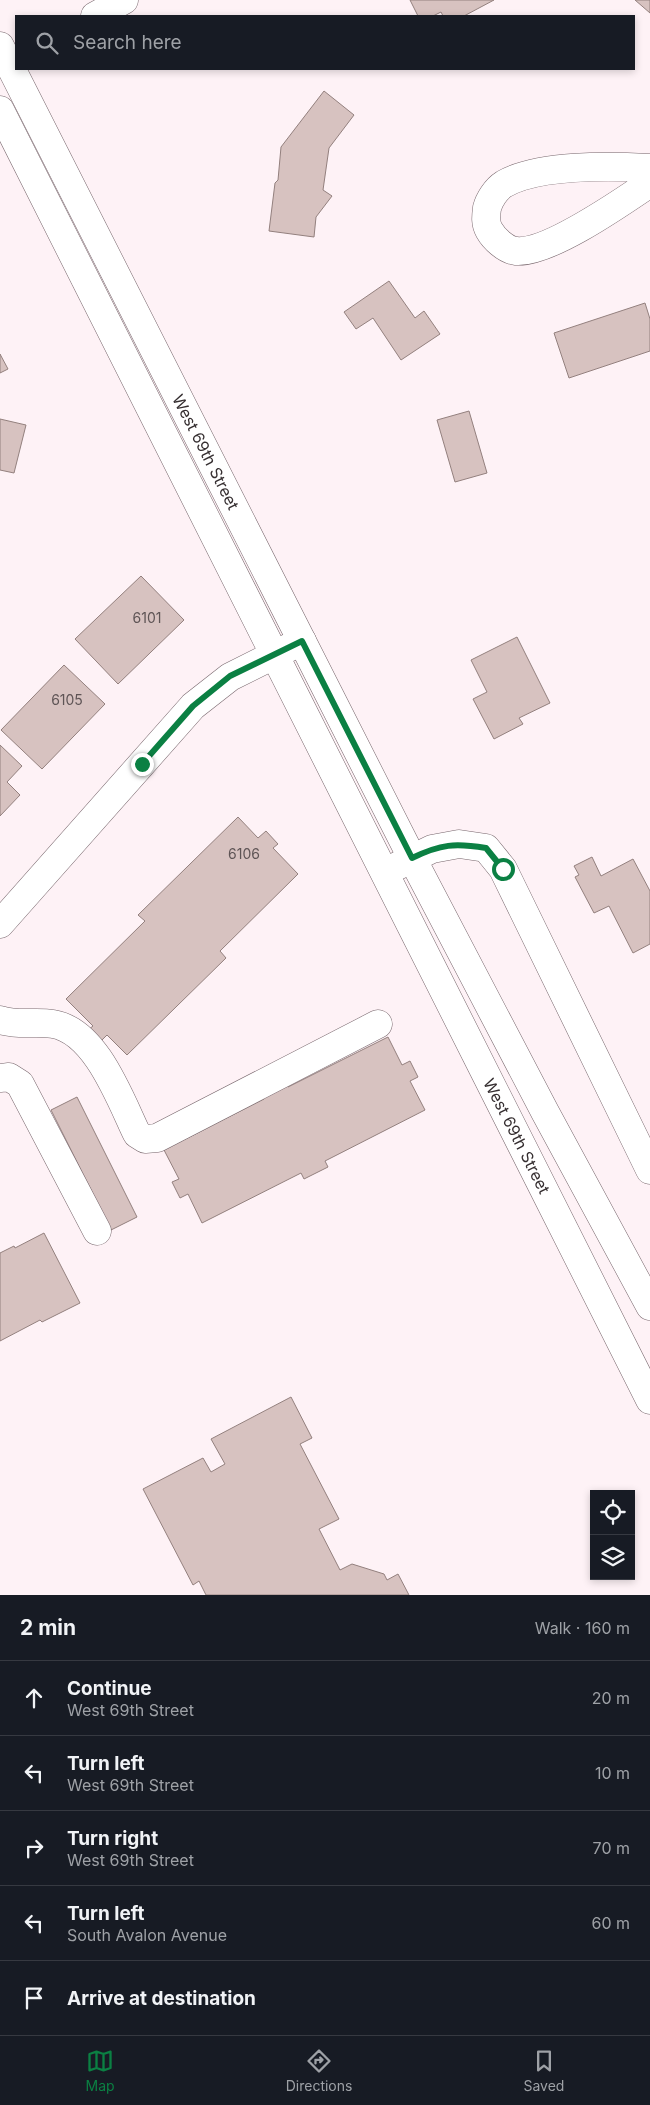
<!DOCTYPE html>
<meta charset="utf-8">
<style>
body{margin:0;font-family:Inter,sans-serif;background:#242831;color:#f1f3f6}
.controls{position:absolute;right:15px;bottom:15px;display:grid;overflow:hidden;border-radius:0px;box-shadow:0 2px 8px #0003}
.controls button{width:45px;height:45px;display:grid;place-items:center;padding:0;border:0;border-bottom:1px solid #363941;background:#171b24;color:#f1f3f6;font:25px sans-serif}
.stop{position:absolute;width:15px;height:15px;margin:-11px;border:4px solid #0b8043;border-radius:50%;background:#fff}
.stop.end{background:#0b8043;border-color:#fff;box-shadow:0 1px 5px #0008}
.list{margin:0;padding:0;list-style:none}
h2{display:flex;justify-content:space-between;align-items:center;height:65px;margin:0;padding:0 20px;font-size:21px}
h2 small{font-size:16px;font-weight:400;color:#9ea1a6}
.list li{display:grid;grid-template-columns:32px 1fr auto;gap:15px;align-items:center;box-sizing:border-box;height:75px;padding:0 20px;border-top:1px solid #363941}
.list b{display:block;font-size:19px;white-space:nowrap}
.list p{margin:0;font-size:16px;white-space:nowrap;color:#9ea1a6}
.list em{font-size:16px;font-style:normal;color:#9ea1a6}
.icon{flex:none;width:28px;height:28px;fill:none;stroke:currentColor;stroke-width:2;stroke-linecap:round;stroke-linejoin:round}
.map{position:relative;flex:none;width:650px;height:1595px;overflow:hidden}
.search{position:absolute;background:#171b24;box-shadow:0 2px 8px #0003;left:15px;right:15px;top:15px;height:55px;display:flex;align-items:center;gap:12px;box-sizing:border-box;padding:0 18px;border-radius:0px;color:#9ea1a6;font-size:19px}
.sheet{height:440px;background:#171b24}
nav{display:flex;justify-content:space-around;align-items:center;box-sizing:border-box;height:70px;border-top:1px solid #363941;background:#171b24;font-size:14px;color:#9ea1a6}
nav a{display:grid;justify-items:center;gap:2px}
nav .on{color:#0b8043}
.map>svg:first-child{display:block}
</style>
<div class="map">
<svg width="650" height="1595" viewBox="0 0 650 1595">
<rect width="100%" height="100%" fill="#fef2f6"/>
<!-- building -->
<g fill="#d7c2c0" stroke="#93807e">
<path d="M410,0H494L464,16H443L441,12L433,16H418Z"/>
<path d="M635,0H650V13Z"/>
<path d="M324,91L354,115L329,148L323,190L332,196L316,217L314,237L269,231L275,183L278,180L281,147Z"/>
<path d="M389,281L415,318L424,311L440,334L401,360L373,318L356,329L344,312Z"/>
<path d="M645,303L650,319V351L569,378L554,333Z"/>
<path d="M0,354L8,369L0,373Z"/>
<path d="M469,411L487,473L455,482L437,420Z"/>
<path d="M0,419L26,425L14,473L0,470Z"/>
<path d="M141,576L184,620L118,684L75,639Z"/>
<path d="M517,637L550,703L519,718L523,724L494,739L473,699L487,692L471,660Z"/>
<path d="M64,665L105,704L42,769L1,730Z"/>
<path d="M0,745L22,766L7,782L20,795L0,816Z"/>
<path d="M238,817L258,838L266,831L278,844L273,848L298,874L220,951L226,958L127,1055L107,1035L100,1042L88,1030L93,1026L66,999L145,921L138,915Z"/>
<path d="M592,857L601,876L633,859L650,891V944L633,953L609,906L594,913L575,877L579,875L574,866Z"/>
<path d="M388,1037L402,1065L410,1061L418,1077L410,1081L425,1110L325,1161L328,1167L304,1179L301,1173L202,1223L188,1194L180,1198L172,1182L179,1179L164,1150L264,1099L261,1093L285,1081L288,1087Z"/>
<path d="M77,1097L137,1217L111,1230L51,1110Z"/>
<path d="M44,1233L80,1303L42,1322L40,1320L0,1341V1253L14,1246L15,1248Z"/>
<path d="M291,1397L312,1438L300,1444L339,1519L319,1529L340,1570L352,1564L384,1574L387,1580L398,1574L409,1595H206L199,1581L193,1585L143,1489L203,1458L211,1472L225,1464L211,1439Z"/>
</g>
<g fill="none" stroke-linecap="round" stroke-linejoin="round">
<defs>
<g id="minor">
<path d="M95,16L124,0"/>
<path d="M650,168C610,166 539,164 504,184C496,189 489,200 487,208C486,216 485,223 489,230C494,239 506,250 516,251C548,254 622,202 650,183"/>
<path d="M385,872L432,849L459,844L486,848L503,869L650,1170"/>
<path d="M0,924L193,706L230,677L302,641"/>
<path d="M0,1020C18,1026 35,1021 53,1024C96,1031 120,1099 137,1134L145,1139L157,1138L378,1024"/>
<path d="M0,1078L9,1077L20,1084L97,1231"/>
</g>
<g id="major">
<path d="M0,46L412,858L545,1112L650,1306"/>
<path d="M0,110L650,1400"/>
</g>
</defs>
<!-- minor casing -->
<use href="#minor" stroke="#77666c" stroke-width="29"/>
<!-- major casing -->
<use href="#major" stroke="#77666c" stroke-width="29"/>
<!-- minor -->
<use href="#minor" stroke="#fff" stroke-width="28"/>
<!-- major -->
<use href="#major" stroke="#fff" stroke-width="28"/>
</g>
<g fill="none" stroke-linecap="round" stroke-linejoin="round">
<!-- route -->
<path stroke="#0b8043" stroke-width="6" d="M142,764L193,706L230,676L302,641L412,858C441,844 455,843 486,848L503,869"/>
</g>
<g text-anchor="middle" stroke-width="5" stroke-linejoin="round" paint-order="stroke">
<!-- number labels -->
<g font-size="14" fill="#5e5455">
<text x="147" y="623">6101</text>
<text x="67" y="705">6105</text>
<text x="244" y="859">6106</text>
</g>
<!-- street labels -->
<g font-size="16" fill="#362f31" stroke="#fff">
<text transform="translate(206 452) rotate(63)" y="6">West 69th Street</text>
<text transform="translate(517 1136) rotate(63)" y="6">West 69th Street</text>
</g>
</g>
</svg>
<div class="controls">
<button><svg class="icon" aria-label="locate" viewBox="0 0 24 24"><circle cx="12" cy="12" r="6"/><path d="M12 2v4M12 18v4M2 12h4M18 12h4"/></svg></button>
<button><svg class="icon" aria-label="layers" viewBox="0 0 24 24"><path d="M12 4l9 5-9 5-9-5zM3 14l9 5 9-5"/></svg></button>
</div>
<div class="stop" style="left:503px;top:869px"></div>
<div class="stop end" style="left:142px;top:764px"></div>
<div class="search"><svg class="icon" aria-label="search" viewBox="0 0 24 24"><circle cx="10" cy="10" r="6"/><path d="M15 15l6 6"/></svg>Search here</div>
</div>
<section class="sheet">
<h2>2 min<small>Walk · 160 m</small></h2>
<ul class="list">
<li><svg class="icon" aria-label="ahead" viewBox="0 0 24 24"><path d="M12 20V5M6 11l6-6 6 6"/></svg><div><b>Continue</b><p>West 69th Street</p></div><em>20 m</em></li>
<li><svg class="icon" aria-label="left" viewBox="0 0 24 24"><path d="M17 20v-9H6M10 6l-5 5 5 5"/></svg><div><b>Turn left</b><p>West 69th Street</p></div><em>10 m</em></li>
<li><svg class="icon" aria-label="right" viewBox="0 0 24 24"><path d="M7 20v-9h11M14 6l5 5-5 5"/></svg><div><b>Turn right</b><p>West 69th Street</p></div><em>70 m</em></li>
<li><svg class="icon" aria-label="left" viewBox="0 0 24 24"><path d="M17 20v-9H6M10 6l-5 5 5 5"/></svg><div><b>Turn left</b><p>South Avalon Avenue</p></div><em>60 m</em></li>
<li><svg class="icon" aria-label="arrive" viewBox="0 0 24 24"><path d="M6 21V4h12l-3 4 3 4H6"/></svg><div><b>Arrive at destination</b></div></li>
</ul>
</section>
<nav>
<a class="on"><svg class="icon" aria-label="map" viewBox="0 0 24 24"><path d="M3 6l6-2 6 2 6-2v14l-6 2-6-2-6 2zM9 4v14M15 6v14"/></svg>Map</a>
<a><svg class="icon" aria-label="directions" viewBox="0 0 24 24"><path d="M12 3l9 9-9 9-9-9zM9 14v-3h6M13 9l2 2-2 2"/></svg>Directions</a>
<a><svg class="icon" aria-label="saved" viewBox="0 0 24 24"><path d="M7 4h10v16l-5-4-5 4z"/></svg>Saved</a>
</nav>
